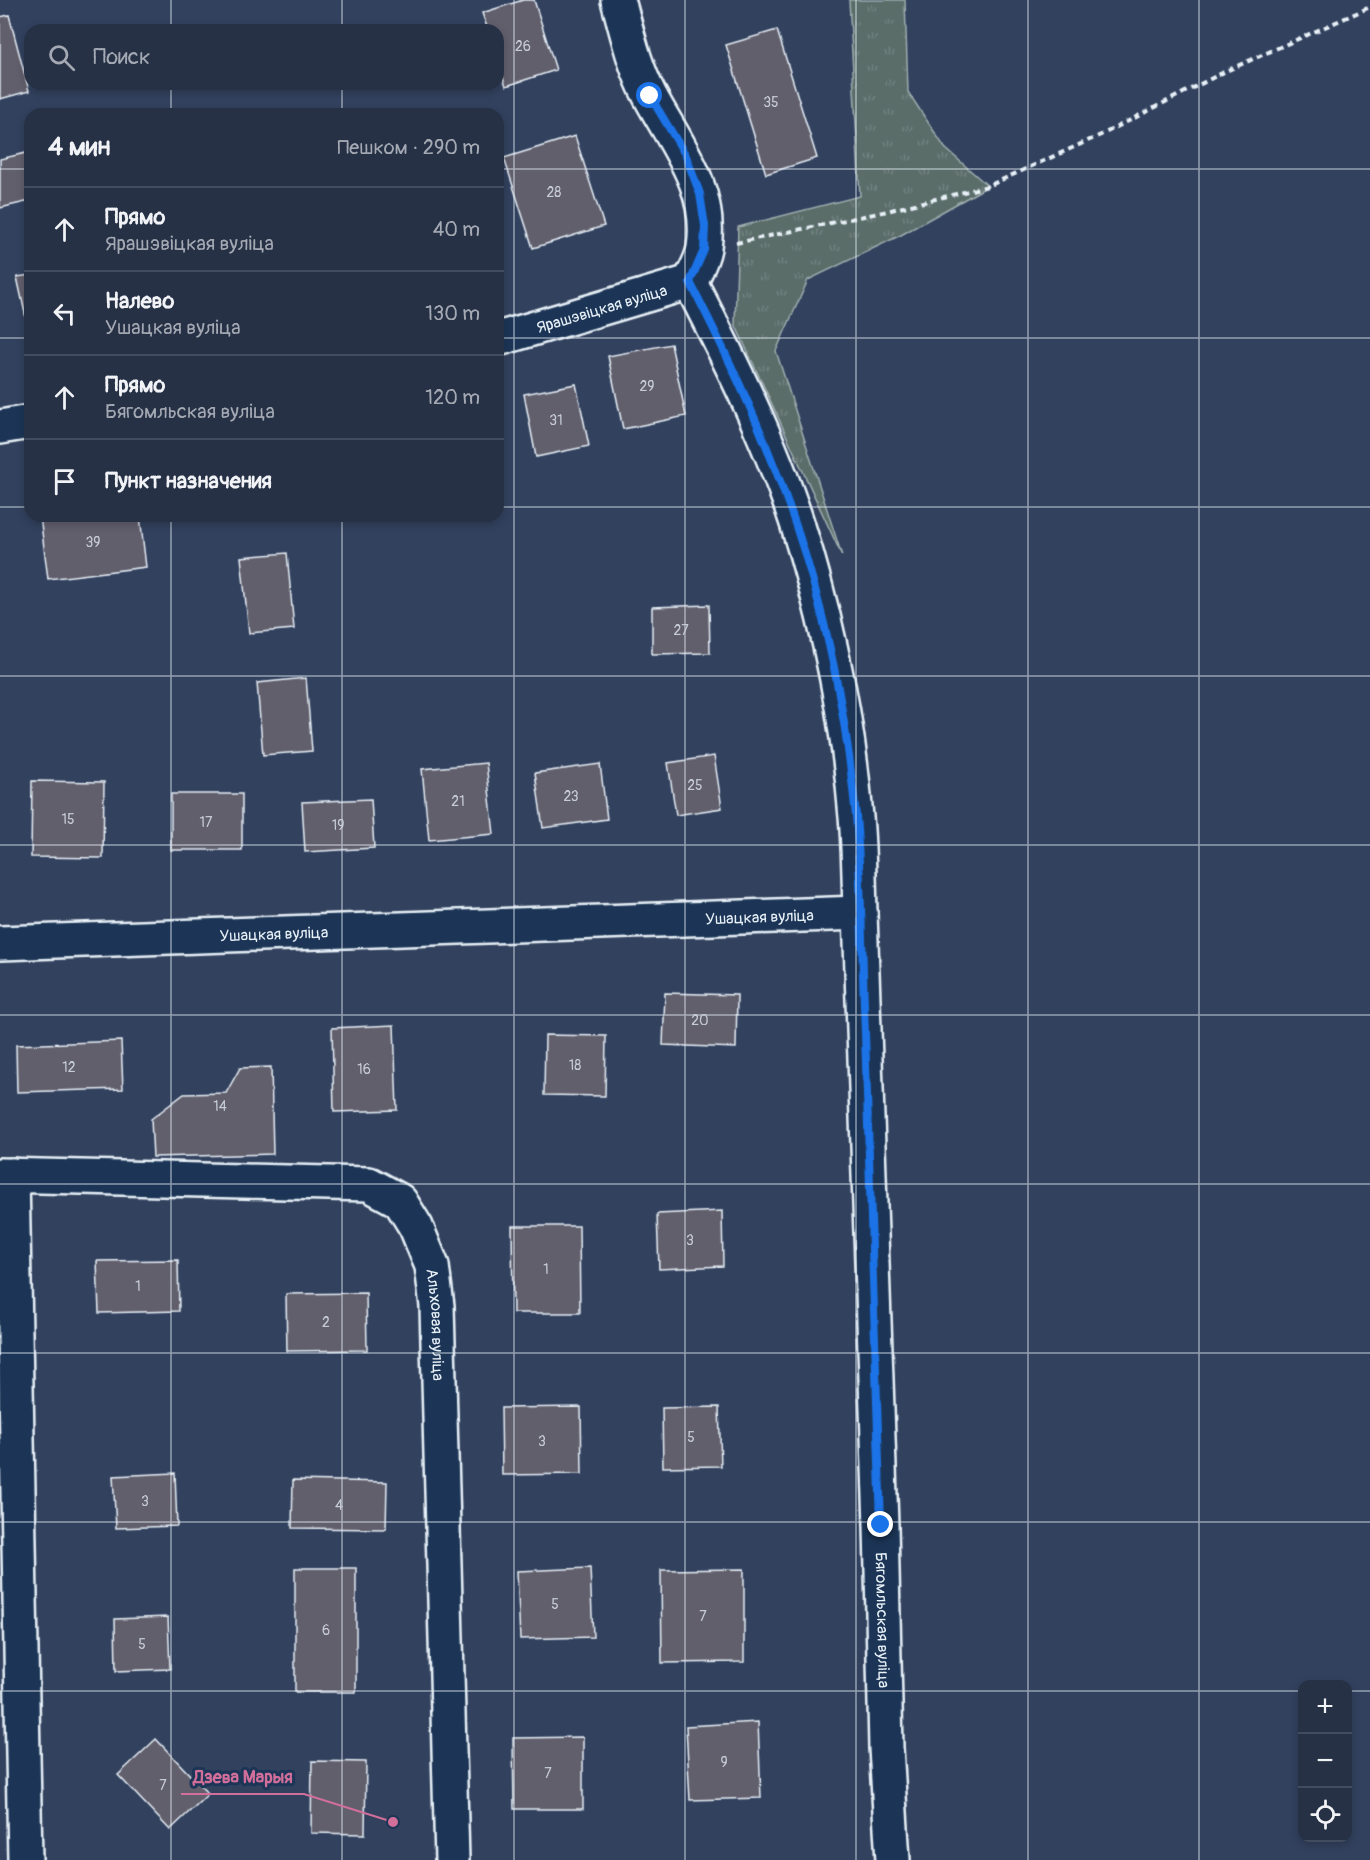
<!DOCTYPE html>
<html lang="ru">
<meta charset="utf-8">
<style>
body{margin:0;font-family:Pangolin,sans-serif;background:#323d51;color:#f1f3f6}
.controls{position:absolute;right:18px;bottom:18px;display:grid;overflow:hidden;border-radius:12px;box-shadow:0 3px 9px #0003}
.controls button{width:54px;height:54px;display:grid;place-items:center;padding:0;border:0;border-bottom:2px solid #424c5f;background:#263146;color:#f1f3f6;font:30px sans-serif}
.stop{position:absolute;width:18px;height:18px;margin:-14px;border:4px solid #1a73e8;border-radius:50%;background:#fff}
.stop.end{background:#1a73e8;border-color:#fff;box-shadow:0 2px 6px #0008}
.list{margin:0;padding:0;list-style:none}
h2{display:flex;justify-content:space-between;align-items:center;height:78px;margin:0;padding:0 24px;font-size:26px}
h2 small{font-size:20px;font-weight:400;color:#a4a9b3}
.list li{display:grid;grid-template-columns:39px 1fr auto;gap:18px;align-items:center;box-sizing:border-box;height:84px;padding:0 24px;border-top:2px solid #424c5f}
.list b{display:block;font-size:22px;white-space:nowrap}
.list p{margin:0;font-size:20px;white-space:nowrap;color:#a4a9b3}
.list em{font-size:20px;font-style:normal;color:#a4a9b3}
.icon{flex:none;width:33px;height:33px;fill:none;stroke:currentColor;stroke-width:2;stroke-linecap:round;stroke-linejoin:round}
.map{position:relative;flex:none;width:1370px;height:1860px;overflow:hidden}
.search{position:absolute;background:#263146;box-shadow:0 3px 9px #0003;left:24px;top:24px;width:480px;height:66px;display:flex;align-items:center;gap:15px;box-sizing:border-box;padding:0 21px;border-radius:18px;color:#a4a9b3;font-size:22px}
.panel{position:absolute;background:#263146;box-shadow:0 3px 9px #0003;left:24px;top:108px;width:480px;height:414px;border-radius:18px}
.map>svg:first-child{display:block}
</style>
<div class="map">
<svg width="1370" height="1860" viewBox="0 0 1370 1860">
<defs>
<pattern id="grass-tufts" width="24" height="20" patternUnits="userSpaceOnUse" patternTransform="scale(1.5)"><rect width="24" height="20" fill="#5a6d69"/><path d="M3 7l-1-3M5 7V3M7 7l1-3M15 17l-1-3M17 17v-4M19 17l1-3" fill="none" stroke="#72827f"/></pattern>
</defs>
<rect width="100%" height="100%" fill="#32415e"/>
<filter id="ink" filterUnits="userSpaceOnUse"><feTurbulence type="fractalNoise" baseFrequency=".0167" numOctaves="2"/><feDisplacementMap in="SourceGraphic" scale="12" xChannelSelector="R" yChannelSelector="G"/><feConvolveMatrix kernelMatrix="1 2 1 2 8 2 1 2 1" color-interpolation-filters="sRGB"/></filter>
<g filter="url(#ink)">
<!-- grass -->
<path fill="url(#grass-tufts)" stroke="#a1afb0" stroke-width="1.5" d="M849,0H905L908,92L945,148L988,186L901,235L808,280L776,351L842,556L735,324L738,227L860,196Z"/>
<!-- building -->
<g fill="#625e6d" stroke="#e8f1f8" stroke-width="1.5">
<path d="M523,0H534L556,70L506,86L498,62V30H488L482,13Z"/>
<path d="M9,15L29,91L0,99V17Z"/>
<path d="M777,30L817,158L766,174L726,45Z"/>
<path d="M575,136L604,226L533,248L504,158Z"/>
<path d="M30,152V201L0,208V159Z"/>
<path d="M30,275V336L17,277Z"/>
<path d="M671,344L686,416L623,429L608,356Z"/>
<path d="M576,384L589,446L536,457L524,394Z"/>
<path d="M40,516H140L146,567L48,579Z"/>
<path d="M287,553L294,629L249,633L241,557Z"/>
<path d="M709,605L710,653L652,654V607Z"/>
<path d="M306,678L312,751L263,755L257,683Z"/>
<path d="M714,756L722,808L676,815L668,763Z"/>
<path d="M486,763L494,834L429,840L422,769Z"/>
<path d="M600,764L607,819L543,828L535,773Z"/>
<path d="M32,781L104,782L103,858L31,857Z"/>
<rect x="171" y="794" width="71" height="56"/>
<path d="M371,799L374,848L305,852L302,802Z"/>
<path d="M665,993L737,995L736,1048L663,1045Z"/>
<path d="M394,1025L397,1110L334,1112L332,1028Z"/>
<path d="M545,1035L606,1036L605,1096L544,1095Z"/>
<path d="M121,1041L123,1089L17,1092L16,1045Z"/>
<path d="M271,1067L273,1154L153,1157L151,1119L184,1094L226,1093L240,1068Z"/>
<path d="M722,1211L723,1266L659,1269L657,1214Z"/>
<path d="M512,1226H579L580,1313H513Z"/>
<path d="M178,1260L179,1311L99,1313L97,1261Z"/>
<path d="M366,1293L367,1350L287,1351L286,1294Z"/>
<path d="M581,1407L582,1474L502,1475L501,1408Z"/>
<path d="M719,1407L721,1466L663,1467L662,1408Z"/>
<path d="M175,1473L177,1526L116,1528L113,1476Z"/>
<path d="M293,1480L387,1482L386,1529L292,1528Z"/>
<rect x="295" y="1568" width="61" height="124"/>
<path d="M590,1568L593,1637L520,1639L517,1571Z"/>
<path d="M744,1569V1662L662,1663L661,1570Z"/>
<path d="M168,1617L170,1669L116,1671L115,1619Z"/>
<path d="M758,1722L761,1798L690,1800L686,1726Z"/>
<path d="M583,1737V1809H514L513,1738Z"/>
<path d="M156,1739L208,1794L170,1830L118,1775Z"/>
<path d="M312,1761L366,1762L365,1834L311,1833Z"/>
</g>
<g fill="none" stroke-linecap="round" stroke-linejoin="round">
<defs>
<g id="street">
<path d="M618,0C627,32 634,66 650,96C676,145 713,188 704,248C702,260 695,272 690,282"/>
<path id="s1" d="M690,282C730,360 770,440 797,523C827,618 848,718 856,817C859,849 859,881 860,913L881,1525L886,1748L893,1860"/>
<path id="s2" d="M498,339L690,282"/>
<path d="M0,427L30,422"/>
<path id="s3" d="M0,943L860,913"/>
<path id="s4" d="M0,1175L369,1184L400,1201L416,1227L432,1266L437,1306L452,1860"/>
<path d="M12,1175L25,1860"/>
</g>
</defs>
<!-- street casing -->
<use href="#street" stroke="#e8f1f8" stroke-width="38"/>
<!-- path -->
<path stroke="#e8f1f8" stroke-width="4" stroke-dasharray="6 4.5" stroke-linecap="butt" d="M736,243L883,212L988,186L1103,134L1226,71L1370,7"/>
<!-- street -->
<use href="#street" stroke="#1d3557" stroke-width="33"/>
</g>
</g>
<g fill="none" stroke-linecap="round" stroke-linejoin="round" filter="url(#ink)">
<!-- route -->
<path stroke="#1a73e8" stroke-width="8" d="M650,96L686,156L700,194L705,226L704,250L690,282C744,387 791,493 820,608C838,676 849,746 856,816C862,888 862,961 865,1033C871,1197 876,1361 881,1525"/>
</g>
<!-- grid -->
<path fill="none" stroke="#e8f1f8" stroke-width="1.5" stroke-opacity="0.55" d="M171,0V30M342,0V30M514,0V1860M685,0V1860M856,0V1860M1028,0V1860M1199,0V1860M171,84V114M342,84V114M0,169H30M498,169H1370M0,338H30M498,338H1370M0,507H30M498,507H1370M171,516V1860M342,516V1860M0,676H1370M0,845H1370M0,1015H1370M0,1184H1370M0,1353H1370M0,1522H1370M0,1691H1302M1348,1691H1370"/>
<g text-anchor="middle" stroke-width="6" stroke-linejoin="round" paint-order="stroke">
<!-- number labels -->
<g font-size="14" fill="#c6ccd5">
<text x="523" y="51">26</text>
<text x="771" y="107">35</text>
<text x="554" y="197">28</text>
<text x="647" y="391">29</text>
<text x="556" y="425">31</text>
<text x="93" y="547">39</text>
<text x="681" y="635">27</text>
<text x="695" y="790">25</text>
<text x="571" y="801">23</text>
<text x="458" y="806">21</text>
<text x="68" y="824">15</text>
<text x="206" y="827">17</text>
<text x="338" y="830">19</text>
<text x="700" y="1025">20</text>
<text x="575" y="1070">18</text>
<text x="69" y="1072">12</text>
<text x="364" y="1074">16</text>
<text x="220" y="1111">14</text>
<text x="690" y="1245">3</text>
<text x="546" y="1274">1</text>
<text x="138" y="1291">1</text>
<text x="326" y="1327">2</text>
<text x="691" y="1442">5</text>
<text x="542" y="1446">3</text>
<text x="145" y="1506">3</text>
<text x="339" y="1510">4</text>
<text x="555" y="1609">5</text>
<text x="703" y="1621">7</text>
<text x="326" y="1635">6</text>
<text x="142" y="1649">5</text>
<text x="724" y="1767">9</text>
<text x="548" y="1778">7</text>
<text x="163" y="1790">7</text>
</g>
<!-- street labels -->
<g font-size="16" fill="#e8f1f8" stroke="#1d3557">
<text dy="6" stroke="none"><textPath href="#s2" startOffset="108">Ярашэвіцкая вуліца</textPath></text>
<text dy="6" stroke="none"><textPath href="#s3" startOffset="760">Ушацкая вуліца</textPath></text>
<text dy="6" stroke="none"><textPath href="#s3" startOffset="274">Ушацкая вуліца</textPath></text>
<text dy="6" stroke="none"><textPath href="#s4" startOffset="536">Альховая вуліца</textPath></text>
<text dy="6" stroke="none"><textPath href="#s1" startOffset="1368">Бягомльская вуліца</textPath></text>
</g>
</g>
<!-- callouts -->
<path fill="none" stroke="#d16f9a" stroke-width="2" d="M393 1822L304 1794H181"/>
<circle fill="#d16f9a" stroke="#1d3557" stroke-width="2" cx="393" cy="1822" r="6"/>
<g font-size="18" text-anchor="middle" font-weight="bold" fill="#d16f9a" stroke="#1d3557" stroke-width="6" stroke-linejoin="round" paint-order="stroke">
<text x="243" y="1783">Дзева Марыя</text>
</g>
</svg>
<div class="controls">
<button>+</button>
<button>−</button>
<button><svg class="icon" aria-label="locate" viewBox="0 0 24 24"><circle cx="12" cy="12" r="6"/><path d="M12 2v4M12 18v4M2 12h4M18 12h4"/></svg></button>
</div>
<div class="stop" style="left:650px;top:96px"></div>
<div class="stop end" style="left:881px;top:1525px"></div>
<div class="search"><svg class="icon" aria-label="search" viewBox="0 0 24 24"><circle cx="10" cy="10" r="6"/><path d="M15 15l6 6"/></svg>Поиск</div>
<section class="panel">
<h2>4 мин<small>Пешком · 290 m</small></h2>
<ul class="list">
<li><svg class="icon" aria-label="ahead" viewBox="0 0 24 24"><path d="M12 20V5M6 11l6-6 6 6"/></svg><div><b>Прямо</b><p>Ярашэвіцкая вуліца</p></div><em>40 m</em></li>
<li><svg class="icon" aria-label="left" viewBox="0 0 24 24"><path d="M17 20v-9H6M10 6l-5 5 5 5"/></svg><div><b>Налево</b><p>Ушацкая вуліца</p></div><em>130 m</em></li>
<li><svg class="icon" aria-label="ahead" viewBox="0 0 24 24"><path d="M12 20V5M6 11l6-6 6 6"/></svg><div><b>Прямо</b><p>Бягомльская вуліца</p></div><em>120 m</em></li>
<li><svg class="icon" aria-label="arrive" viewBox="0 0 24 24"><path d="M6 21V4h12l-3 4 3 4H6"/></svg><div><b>Пункт назначения</b></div></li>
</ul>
</section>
</div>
